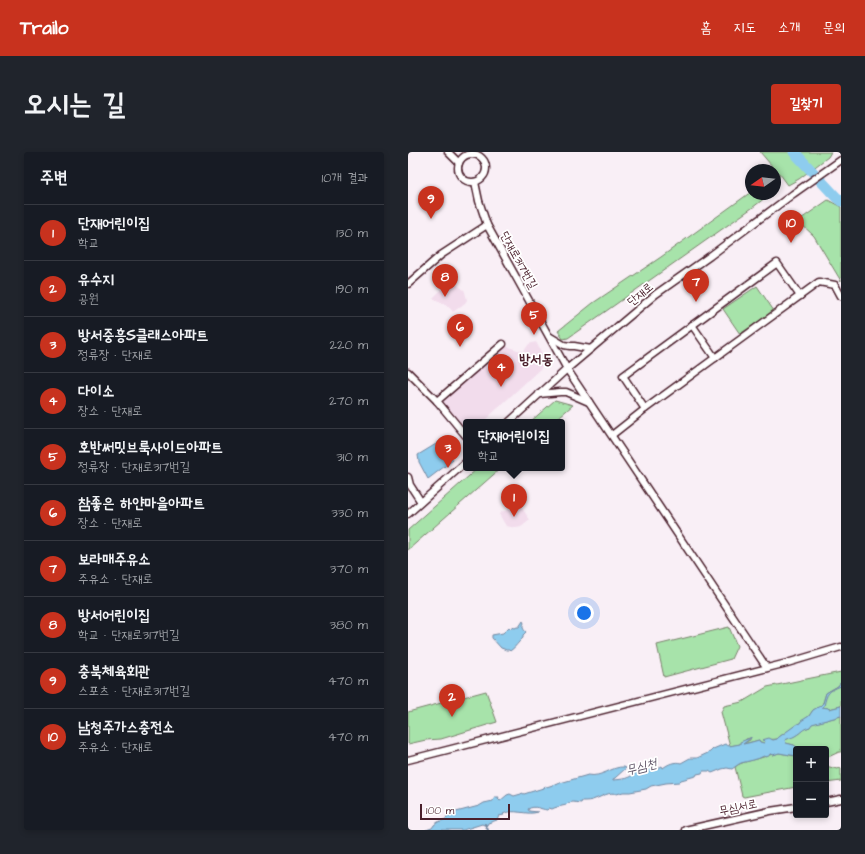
<!DOCTYPE html>
<html lang="ko">
<meta charset="utf-8">
<style>
body{margin:0;font-family:"Architects Daughter","Poor Story",sans-serif;background:#20242c;color:#f1f3f6}
.controls{position:absolute;right:12px;bottom:12px;display:grid;overflow:hidden;border-radius:4px;box-shadow:0 2px 6px #0003}
.controls button{width:36px;height:36px;display:grid;place-items:center;padding:0;border:0;border-bottom:1px solid #363941;background:#171b24;color:#f1f3f6;font:20px sans-serif}
.compass{position:absolute;left:337px;top:12px;width:36px;height:36px;border-radius:50%;background:#171b24;box-shadow:0 2px 6px #0003;rotate:256deg}
.scale{position:absolute;left:12px;bottom:10px;width:90px;box-sizing:border-box;padding-left:4px;border:2px solid #4a1f2b;border-top:0;font-size:11px;line-height:14px;white-space:nowrap;color:#4a1f2b;-webkit-text-stroke:3px #fff;paint-order:stroke}
.you{position:absolute;left:176px;top:461px;width:14px;height:14px;margin:-10px;border:3px solid #fff;border-radius:50%;background:#1a73e8;box-shadow:0 0 0 6px #1a73e833}
.badge{display:grid;place-items:center;width:26px;height:26px;border-radius:50%;background:#c8321e;color:#fff;font-size:13px;font-weight:700}
.pin{position:absolute;translate:-50% -33px;filter:drop-shadow(0 1px 2px #0008)}
.pin::after{content:'';position:absolute;top:21px;width:14px;height:12px;background:inherit;clip-path:polygon(0 0,100% 0,50% 100%)}
.popup{position:absolute;left:55px;top:267px;width:102px;height:52px;box-sizing:border-box;display:grid;place-content:center;border-radius:4px;background:#171b24;filter:drop-shadow(0 1px 3px #0005);font-size:13px;white-space:nowrap;color:#9ea1a6}
.popup b{font-size:15px;color:#f1f3f6}
.popup::after{content:'';position:absolute;left:50%;top:100%;margin-left:-8px;border:8px solid transparent;border-top-color:#171b24}
.list{margin:0;padding:0;list-style:none}
h2{display:flex;justify-content:space-between;align-items:center;height:52px;margin:0;padding:0 16px;font-size:17px}
h2 small{font-size:13px;font-weight:400;color:#9ea1a6}
.list li{display:grid;grid-template-columns:26px 1fr auto;gap:12px;align-items:center;box-sizing:border-box;height:56px;padding:0 16px;border-top:1px solid #363941}
.list b{display:block;font-size:15px;white-space:nowrap}
.list p{margin:0;font-size:13px;white-space:nowrap;color:#9ea1a6}
.list em{font-size:13px;font-style:normal;color:#9ea1a6}
.map{position:relative;flex:none;width:433px;height:678px;overflow:hidden;border-radius:4px}
header{display:flex;align-items:center;gap:24px;box-sizing:border-box;height:56px;padding:0 20px;background:#c8321e;color:#fff}
header strong{font-size:19px}
nav{display:flex;gap:22px;margin-inline-start:auto;font-size:14px}
.intro{display:flex;align-items:center;justify-content:space-between;box-sizing:border-box;height:96px;padding:0 24px}
h1{margin:0;font-size:28px}
.button{padding:10px 18px;border-radius:4px;background:#c8321e;color:#fff;font-size:14px;font-weight:700}
main{display:flex;gap:24px;padding:0 24px}
aside{flex:1;background:#171b24;border-radius:4px;box-shadow:0 2px 6px #0003}
.map>svg:first-child{display:block}
</style>
<header>
<strong>Trailo</strong>
<nav><a>홈</a><a>지도</a><a>소개</a><a>문의</a></nav>
</header>
<div class="intro"><h1>오시는 길</h1><a class="button">길찾기</a></div>
<main>
<aside>
<h2>주변<small>10개 결과</small></h2>
<ul class="list">
<li><span class="badge">1</span><div><b>단재어린이집</b><p>학교</p></div><em>130 m</em></li>
<li><span class="badge">2</span><div><b>유수지</b><p>공원</p></div><em>190 m</em></li>
<li><span class="badge">3</span><div><b>방서중흥S클래스아파트</b><p>정류장 · 단재로</p></div><em>220 m</em></li>
<li><span class="badge">4</span><div><b>다이소</b><p>장소 · 단재로</p></div><em>270 m</em></li>
<li><span class="badge">5</span><div><b>호반써밋브룩사이드아파트</b><p>정류장 · 단재로317번길</p></div><em>310 m</em></li>
<li><span class="badge">6</span><div><b>참좋은 하얀마을아파트</b><p>장소 · 단재로</p></div><em>330 m</em></li>
<li><span class="badge">7</span><div><b>보라매주유소</b><p>주유소 · 단재로</p></div><em>370 m</em></li>
<li><span class="badge">8</span><div><b>방서어린이집</b><p>학교 · 단재로317번길</p></div><em>380 m</em></li>
<li><span class="badge">9</span><div><b>충북체육회관</b><p>스포츠 · 단재로317번길</p></div><em>470 m</em></li>
<li><span class="badge">10</span><div><b>남청주가스충전소</b><p>주유소 · 단재로</p></div><em>470 m</em></li>
</ul>
</aside>
<div class="map">
<svg width="433" height="678" viewBox="0 0 433 678">
<rect width="100%" height="100%" fill="#f9eff6"/>
<filter id="ink" filterUnits="userSpaceOnUse"><feTurbulence type="fractalNoise" baseFrequency=".025" numOctaves="2"/><feDisplacementMap in="SourceGraphic" scale="8" xChannelSelector="R" yChannelSelector="G"/><feConvolveMatrix kernelMatrix="1 2 1 2 8 2 1 2 1" color-interpolation-filters="sRGB"/></filter>
<g filter="url(#ink)">
<!-- built -->
<g fill="#f2dcec">
<path d="M43,128L56,138L57,140L59,148L57,151L45,160L41,155L25,146Z"/>
<path d="M128,190L137,207L133,216L75,270H58V280L35,253V247L98,194L115,200L121,192Z"/>
<path d="M112,353L122,368L113,375L108,376L98,374L91,362L95,359H98L101,357H106Z"/>
</g>
<!-- green -->
<g fill="#a7e3aa" stroke="#78816a">
<path d="M352,0H423L420,5L391,27L380,33L372,22L367,36V24L372,22L369,20Z"/>
<path d="M343,40V42H362L344,56L160,186L155,187L150,179L185,151L253,105Z"/>
<path d="M420,48L433,55V129L406,84L390,69Z"/>
<path d="M349,134L366,159L332,182L315,157Z"/>
<path d="M147,248L165,253L145,270H122Z"/>
<path d="M70,316H93L0,398V378Z"/>
<path d="M321,475L329,494L323,507L256,525L249,493Z"/>
<path d="M433,520V530L430,534L418,541L415,551L410,556L405,558L401,564L392,571L371,585L369,587C364,588 359,586 356,591L352,590L351,588L340,591H335L342,588V586L338,587L333,592L322,594L313,560L316,554L334,550L359,535Z"/>
<path d="M431,534H433V554L421,557L420,556L413,555L420,540Z"/>
<path d="M78,539L89,570L33,587L18,588L0,592V560Z"/>
<path d="M433,564V600H431L418,606V597H391L386,593L377,591V588L390,582L396,577L402,575L403,572Z"/>
<path d="M371,601L388,604V635L336,645L334,644L327,615C334,609 344,609 352,606C356,605 360,603 365,602V603Z"/>
<path d="M418,614L429,617L433,616V629L418,631Z"/>
</g>
<!-- water -->
<g fill="#8eccee" stroke="#7387a0">
<path d="M33,289L45,308L20,327L11,310L10,303Z"/>
<path d="M115,469L116,471C114,475 115,477 118,480L115,483V486C110,490 108,495 102,499L101,498H98L96,497L93,496L84,486V483L95,481L101,475L103,477L104,475L107,476L109,475H111Z"/>
<path d="M433,530V534C420,539 419,541 416,554L414,555L420,556L421,557L433,554V564L404,572L402,575C394,577 394,580 387,584C384,586 381,586 377,588L378,591L386,593L391,597H388V604L371,601L365,603L364,602H362L361,604L357,605L356,604C349,608 340,609 333,611C329,613 327,615 324,617L319,616L314,617L304,621L301,619H295L294,621L289,622L288,624L284,625L273,628L271,630L258,631L243,634L238,637L222,640H215L209,642C202,639 193,645 187,647C183,649 178,649 174,649L173,651L165,650L160,651L158,653C155,654 147,655 144,657L141,656L139,658C132,657 127,653 120,657L121,659L130,660C119,664 105,656 95,662L96,663L91,664L89,668L80,671L79,673H76L74,672L55,678H18L24,676L26,673L30,670L38,667L40,662L42,664L48,660L71,654L76,651L85,649L87,645H91L90,647L92,649L99,643L102,642L106,644L113,642L114,641L116,642L148,632V633L152,631L180,623C194,626 204,614 216,615L218,616L207,626L205,627V628C220,627 221,626 233,617C238,618 243,615 248,617L254,614L255,616C260,612 267,609 273,611L282,606H289L302,600L305,597L317,592L321,594L332,592V590L342,586L343,585V586L335,592L340,591L351,588L352,590L356,591L357,589L354,588L361,586L365,588L369,587L371,585L389,572L392,571L393,569L401,564L405,558L412,554L415,551L418,541L430,534Z"/>
</g>
<g fill="none" stroke-linecap="round" stroke-linejoin="round">
<!-- stream -->
<path stroke="#7387a0" stroke-width="2" d="M77,672L80,678"/>
<!-- river -->
<path stroke="#8eccee" stroke-width="11" d="M386,0L428,45L433,49"/>
<defs>
<g id="minor">
<path d="M40,0L51,11"/>
<circle cx="64" cy="16" r="14"/>
<path d="M67,30L71,49L79,73L159,217L359,516"/>
<path d="M0,132L33,103L79,73"/>
<path d="M284,173L307,206"/>
<path d="M141,184L156,193L162,194H166L183,197"/>
<path d="M0,220L29,249L58,284"/>
<path d="M131,242L152,240H158L181,250"/>
<path d="M29,249L95,192"/>
<path d="M237,257L215,224L369,111L392,144"/>
<path d="M101,270L159,217L248,142L302,104L385,42L433,8"/>
<path d="M204,283L237,257L411,130L427,133L433,144"/>
<path d="M0,325L2,333L13,350"/>
<path d="M0,362L58,310"/>
<path d="M0,608L379,511L433,495"/>
<path d="M418,650L433,647"/>
<path d="M277,678L362,659L388,655"/>
</g>
</defs>
<!-- minor casing -->
<use href="#minor" stroke="#4a1f2b" stroke-width="9"/>
<!-- minor -->
<use href="#minor" stroke="#fff" stroke-width="6"/>
</g>
</g>
<g text-anchor="middle" stroke-width="3.5" stroke-linejoin="round" paint-order="stroke">
<!-- street labels -->
<g font-size="12" fill="#4a1f2b" stroke="#fff">
<text transform="translate(111 108) rotate(61)" y="4">단재로317번길</text>
<text transform="translate(232 142) rotate(-39)" y="4">단재로</text>
<text transform="translate(330 655) rotate(-12)" y="4">무심서로</text>
</g>
<!-- water labels -->
<g font-size="13" font-style="italic" fill="#5e5366" stroke="#fff">
<text transform="translate(233 614) rotate(-14)" y="5">무심천</text>
</g>
<!-- quarter labels -->
<g font-size="14" font-weight="bold" fill="#4a1f2b" stroke="#fff">
<text x="128" y="212">방서동</text>
</g>
</g>
</svg>
<div class="controls">
<button>+</button>
<button>−</button>
</div>
<svg class="compass" viewBox="-18 -18 36 36"><path d="M0-13l5 13h-10z" fill="#e53935"/><path d="M0 13l5-13h-10z" fill="#9ea1a6"/></svg>
<div class="scale">100 m</div>
<div class="you"></div>
<div class="pin badge" style="left:106px;top:365px">1</div>
<div class="popup"><b>단재어린이집</b>학교</div>
<div class="pin badge" style="left:44px;top:565px">2</div>
<div class="pin badge" style="left:40px;top:316px">3</div>
<div class="pin badge" style="left:93px;top:235px">4</div>
<div class="pin badge" style="left:126px;top:183px">5</div>
<div class="pin badge" style="left:52px;top:195px">6</div>
<div class="pin badge" style="left:288px;top:150px">7</div>
<div class="pin badge" style="left:37px;top:145px">8</div>
<div class="pin badge" style="left:23px;top:67px">9</div>
<div class="pin badge" style="left:383px;top:91px">10</div>
</div>
</main>
